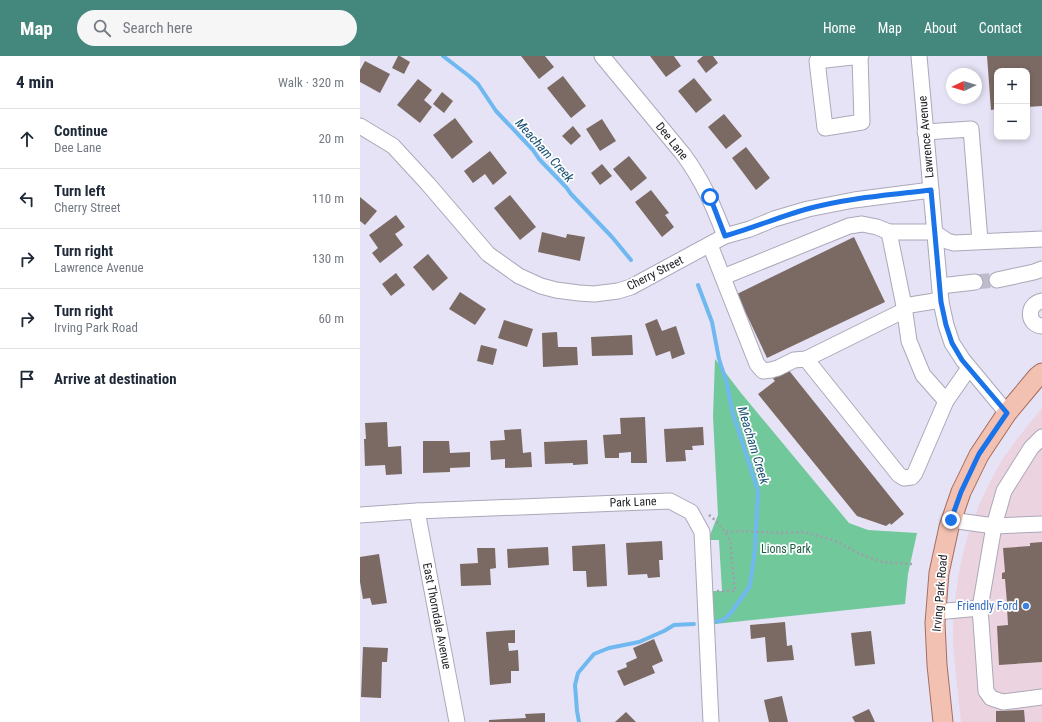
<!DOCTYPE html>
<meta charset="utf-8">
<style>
body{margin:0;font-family:"Roboto Condensed",sans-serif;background:#f6f6f7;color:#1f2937}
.controls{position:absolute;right:12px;top:12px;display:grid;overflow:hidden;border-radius:8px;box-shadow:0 2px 6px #0003}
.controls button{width:36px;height:36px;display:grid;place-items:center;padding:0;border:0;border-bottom:1px solid #e0e1e3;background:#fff;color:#1f2937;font:20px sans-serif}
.compass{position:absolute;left:586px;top:12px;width:36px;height:36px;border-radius:50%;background:#fff;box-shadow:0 2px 6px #0003;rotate:266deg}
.stop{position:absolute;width:12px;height:12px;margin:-9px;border:3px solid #1a73e8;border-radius:50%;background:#fff}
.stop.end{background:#1a73e8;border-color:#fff;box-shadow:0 1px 4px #0008}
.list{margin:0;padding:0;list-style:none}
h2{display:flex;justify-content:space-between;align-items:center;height:52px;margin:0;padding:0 16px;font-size:17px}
h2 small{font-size:13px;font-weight:400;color:#747a83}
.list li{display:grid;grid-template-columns:26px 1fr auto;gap:12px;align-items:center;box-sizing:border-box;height:60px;padding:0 16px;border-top:1px solid #e0e1e3}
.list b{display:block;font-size:15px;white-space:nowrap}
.list p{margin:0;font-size:13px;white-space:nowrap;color:#747a83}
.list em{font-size:13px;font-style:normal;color:#747a83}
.icon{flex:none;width:22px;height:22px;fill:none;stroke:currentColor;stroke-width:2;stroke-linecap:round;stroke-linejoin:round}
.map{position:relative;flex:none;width:682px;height:666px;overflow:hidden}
header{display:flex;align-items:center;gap:24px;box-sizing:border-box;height:56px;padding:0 20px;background:#44887d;color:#fff}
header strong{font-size:19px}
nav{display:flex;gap:22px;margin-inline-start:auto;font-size:14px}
.search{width:280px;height:36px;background:#f6f6f7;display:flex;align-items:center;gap:10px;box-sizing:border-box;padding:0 14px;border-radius:22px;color:#747a83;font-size:15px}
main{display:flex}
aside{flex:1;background:#fff}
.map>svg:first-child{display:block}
</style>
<header>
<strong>Map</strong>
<div class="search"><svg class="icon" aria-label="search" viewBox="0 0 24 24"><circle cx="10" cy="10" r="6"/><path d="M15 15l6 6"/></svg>Search here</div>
<nav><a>Home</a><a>Map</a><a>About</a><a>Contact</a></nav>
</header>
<main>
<aside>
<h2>4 min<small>Walk · 320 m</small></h2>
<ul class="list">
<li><svg class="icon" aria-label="ahead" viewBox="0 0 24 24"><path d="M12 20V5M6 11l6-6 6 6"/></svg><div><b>Continue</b><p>Dee Lane</p></div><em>20 m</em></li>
<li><svg class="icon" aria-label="left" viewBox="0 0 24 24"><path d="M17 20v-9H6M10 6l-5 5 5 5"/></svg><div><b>Turn left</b><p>Cherry Street</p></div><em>110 m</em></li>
<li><svg class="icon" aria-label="right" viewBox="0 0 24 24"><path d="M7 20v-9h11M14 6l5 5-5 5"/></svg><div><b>Turn right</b><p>Lawrence Avenue</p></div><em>130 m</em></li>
<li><svg class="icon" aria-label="right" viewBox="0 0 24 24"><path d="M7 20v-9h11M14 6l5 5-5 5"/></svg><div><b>Turn right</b><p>Irving Park Road</p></div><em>60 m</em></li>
<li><svg class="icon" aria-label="arrive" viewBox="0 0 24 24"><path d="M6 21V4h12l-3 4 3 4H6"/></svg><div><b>Arrive at destination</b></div></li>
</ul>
</aside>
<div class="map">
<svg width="682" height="666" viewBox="0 0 682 666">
<rect width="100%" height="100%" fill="#e5e3f5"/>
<!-- commercial -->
<path fill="#ebd4e0" d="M682,352V666H601L595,610L593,588V566L595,544L598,522L603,497L610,473L619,449L630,426L642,404L657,383Z"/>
<!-- green -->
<path fill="#70c89b" d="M355,303L381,337L489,467L508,474L557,477L548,518L545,548L355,568L346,567L344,535H362L359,484H348L358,459L353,360Z"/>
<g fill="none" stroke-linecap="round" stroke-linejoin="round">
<!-- stream -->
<g stroke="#6fb9f0" stroke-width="4">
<path d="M83,0L109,20L118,28L136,55L173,94L179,103L206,131L211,138L252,181L271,204"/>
<path d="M338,229L352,266L359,303L367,328L373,358L398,435L395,493L390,530L370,558L363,564L354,566"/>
<path d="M219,666L217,655L215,629L218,617L234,598L249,592L279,586L304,575L314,569L334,568"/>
</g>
</g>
<!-- building -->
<g fill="#7b6a63">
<path d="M38,0H40L50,6L44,18L32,12Z"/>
<path d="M161,0H185L194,11L179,23Z"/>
<path d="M290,0H314L321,10L306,21Z"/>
<path d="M343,0H353L358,7L346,17L337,5Z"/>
<path d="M627,0H682V50L667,51V15H637V53L631,54Z"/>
<path d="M5,5L30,18L20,37L0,26V14Z"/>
<path d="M203,20L226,50L211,62L187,32Z"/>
<path d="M334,22L352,44L336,57L318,35Z"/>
<path d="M58,23L72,34L64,44L72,51L60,67L37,49Z"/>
<path d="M82,36L93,45L84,57L73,48Z"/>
<path d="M364,58L382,80L366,93L348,71Z"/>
<path d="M95,62L113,86L92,103L73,79Z"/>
<path d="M242,63L256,85L240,95L226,73Z"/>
<path d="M213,70L221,80L211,89L202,80Z"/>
<path d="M386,91L410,122L396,134L372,102Z"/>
<path d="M130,95L147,117L133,129L125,118L113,127L104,115Z"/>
<path d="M269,100L287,122L271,135L253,113Z"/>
<path d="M242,108L252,120L240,129L231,117Z"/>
<path d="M291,134L309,157L305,159L314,171L302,181L275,146Z"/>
<path d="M150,139L176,171L160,184L134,152Z"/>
<path d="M0,141L17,155L5,169L0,165Z"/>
<path d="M36,159L45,171L35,178L43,189L20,207L12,197L18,192L9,179Z"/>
<path d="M182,176L206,182L207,178L225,181L220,205L178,196Z"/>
<path d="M494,181L525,246L407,302L377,238Z"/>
<path d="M68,198L88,222L73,235L53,211Z"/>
<path d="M36,217L45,229L31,240L22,228Z"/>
<path d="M100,236L126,253L115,269L89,253Z"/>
<path d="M297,263L302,275L316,270L325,298L312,303L310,295L296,300L285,268Z"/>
<path d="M144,264L173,273L167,291L138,282Z"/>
<path d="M197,276L198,291H217L218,309L183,311L182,277Z"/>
<path d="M272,279L273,299L232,300L231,281Z"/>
<path d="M121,289L137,293L133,309L117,305Z"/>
<path d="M427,312L544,458L531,469L530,467L526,470L497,460L398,338L415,325L413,323Z"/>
<path d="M285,361L287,407H271V396L259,397V402H245L243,379L261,378L260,362Z"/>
<path d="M27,366L28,391L41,390L42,418L26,419L25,409L5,410L4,383H6L5,367Z"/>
<path d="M343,371L344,389L332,390L333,394H325L326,405L306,406L304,373Z"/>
<path d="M161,373L163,397L171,396L172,411L145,412V403L131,404L130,385L145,384L144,374Z"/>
<path d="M227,384L228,408L213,409V407L185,408L184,386Z"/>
<path d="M63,385H89L90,397L110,396V411L90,412V416L63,417Z"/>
<path d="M302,485L303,504H299L300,521L288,522L287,518L268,519L266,487Z"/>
<path d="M682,486V606L639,609L637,570L648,569L647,552H651L650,547H647L645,523H642V517L645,516L643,492L670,490V487Z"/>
<path d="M245,488L247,530L227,531L226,515H213L212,490Z"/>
<path d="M188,491L189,509L148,512L147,493Z"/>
<path d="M117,492H135L136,512L130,513L131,529L101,530L100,508L118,507Z"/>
<path d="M19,498L27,547L12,549L10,542L3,543L0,526V501Z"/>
<path d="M425,566L427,590L432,589L434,604L407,606L405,581L391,583L390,569Z"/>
<path d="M155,574V587H148L149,595L158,594L159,615H151V627L130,629L126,576Z"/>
<path d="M511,575L515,608L495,610L491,577Z"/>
<path d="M294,583L303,605L292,610L295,617L264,630L257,615L267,611L266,607L277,602L273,592Z"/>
<path d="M3,591L28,592L27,606H22L21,642L1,641Z"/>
<path d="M422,640L428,666H409L404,644Z"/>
<path d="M509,653L515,666H495L492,661Z"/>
<path d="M664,654L665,666H636V655Z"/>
<path d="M266,656L276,666H255Z"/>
<path d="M185,657V666H129V664L166,662L165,658Z"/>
</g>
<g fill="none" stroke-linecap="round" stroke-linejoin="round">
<!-- minor-tunnel -->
<path stroke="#bebccc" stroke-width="15" stroke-dasharray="15 8" stroke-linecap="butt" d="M615,226L637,224"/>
<defs>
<g id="minor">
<path d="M242,0L323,98C343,125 353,149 365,180"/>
<path d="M500,0L502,66L465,72L457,5L501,0"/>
<path d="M559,0L581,246L586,269L592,287L603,304L647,357"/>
<path d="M0,70L33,90L68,128L128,198L159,220L181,230L196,234L219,237L234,238L258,235L271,231L365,180L390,173L414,163L448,153L494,144L571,134"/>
<path d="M565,76L611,73L620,185"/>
<path d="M529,176L544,250L581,244"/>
<path d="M350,189L397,308L403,315L411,314L418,312L434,304L446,303L539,419L544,422L552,421L555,417L586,345L609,312"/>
<path d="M363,221L489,170L502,168L517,171L529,176H574L587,185L594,187L682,183"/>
<path d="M637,224L674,216L682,213"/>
<path d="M580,230L615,226"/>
<path d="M682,245C666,248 667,269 682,270"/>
<path d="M544,250L549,285L563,319L586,345"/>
<path d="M446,303L545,254"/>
<path d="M57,455L97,666"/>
<path d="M0,459L57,455L310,445L331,456L342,476L351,666"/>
<path d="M591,464L634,470L682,468"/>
<path d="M620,552L626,635L631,642L643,646L682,641"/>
<path d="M576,556L620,552L634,470L644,435L671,392L682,381"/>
</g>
<path id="major" d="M583,666L577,609L575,567L579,517L589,471L601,436L619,399L647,357L677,321L682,317"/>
</defs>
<!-- minor casing -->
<use href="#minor" stroke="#aba8b9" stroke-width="17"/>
<!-- major casing -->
<use href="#major" stroke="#a46e60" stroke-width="21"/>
<!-- path -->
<g stroke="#a09eac" stroke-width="2.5" stroke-dasharray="2 3" stroke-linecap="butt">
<path d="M349,459L356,465L365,476"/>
<path d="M357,535H375L370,484L365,476L382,475L419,477L444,476L473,484L500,498L522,506L552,508"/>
</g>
<!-- minor -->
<use href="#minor" stroke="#fff" stroke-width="15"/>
<!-- major -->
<use href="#major" stroke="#f2c1b1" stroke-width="19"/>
</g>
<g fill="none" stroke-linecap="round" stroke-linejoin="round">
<!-- route -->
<path stroke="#1a73e8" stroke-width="5" d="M350,141L365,180C393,172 419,161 447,153C487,142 529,139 571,134L581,246L586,269L592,287L602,304L647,357L619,398L601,436L591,464"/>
</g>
<!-- markers -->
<circle fill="#3f7fe0" stroke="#fff" stroke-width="1.5" cx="666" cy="550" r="4"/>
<g text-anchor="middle" stroke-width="3.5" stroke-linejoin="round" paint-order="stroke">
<!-- street labels -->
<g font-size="12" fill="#232229" stroke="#fff">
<text transform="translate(566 81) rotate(-95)" y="4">Lawrence Avenue</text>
<text transform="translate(312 85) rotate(51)" y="4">Dee Lane</text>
<text transform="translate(295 217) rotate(-27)" y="4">Cherry Street</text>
<text transform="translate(273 446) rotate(-2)" y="4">Park Lane</text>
<text transform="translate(580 537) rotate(-85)" y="4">Irving Park Road</text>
<text transform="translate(77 560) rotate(79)" y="4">East Thorndale Avenue</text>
</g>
<!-- park labels -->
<g font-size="12" fill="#1b5f41" stroke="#fff">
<text x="426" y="497">Lions Park</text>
</g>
<!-- shop labels -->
<g font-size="12" fill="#366cbe" stroke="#fff" text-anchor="end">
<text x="658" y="554">Friendly Ford</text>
</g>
<!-- water labels -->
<g font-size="13" font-style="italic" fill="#184f74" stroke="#fff">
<text transform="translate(185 94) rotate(48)" y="5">Meacham Creek</text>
<text transform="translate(394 389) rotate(73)" y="5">Meacham Creek</text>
</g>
</g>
</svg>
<div class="controls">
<button>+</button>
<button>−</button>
</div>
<svg class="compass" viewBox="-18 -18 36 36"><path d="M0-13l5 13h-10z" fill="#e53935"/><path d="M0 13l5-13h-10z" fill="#747a83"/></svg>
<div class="stop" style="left:350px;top:141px"></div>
<div class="stop end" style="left:591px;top:464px"></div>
</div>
</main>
